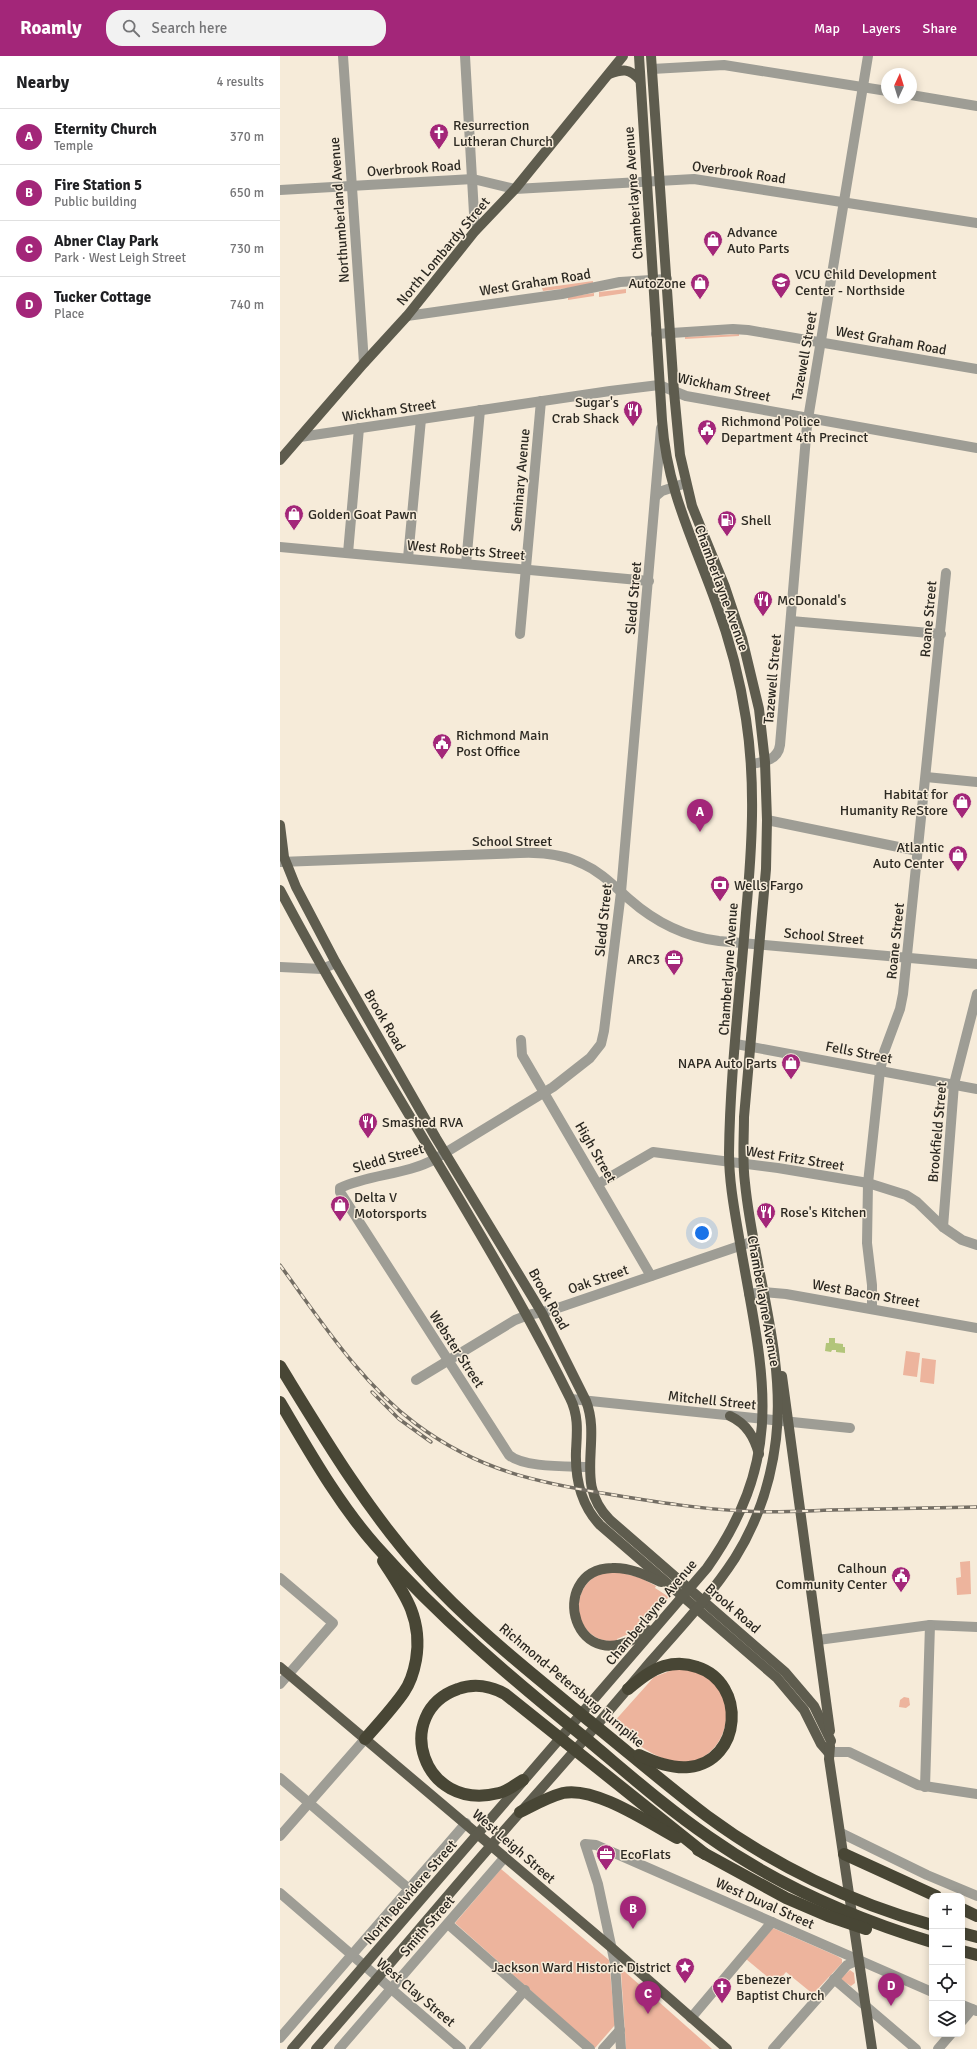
<!DOCTYPE html>
<meta charset="utf-8">
<style>
body{margin:0;font-family:Signika,sans-serif;background:#f2f2f2;color:#202124}
.controls{position:absolute;right:12px;bottom:12px;display:grid;overflow:hidden;border-radius:8px;box-shadow:0 2px 10px #0003}
.controls button{width:36px;height:36px;display:grid;place-items:center;padding:0;border:0;border-bottom:1px solid #e0e0e0;background:#fff;color:#202124;font:20px sans-serif}
.compass{position:absolute;left:601px;top:12px;width:36px;height:36px;border-radius:50%;background:#fff;box-shadow:0 2px 10px #0003;rotate:4deg}
.you{position:absolute;left:422px;top:1177px;width:14px;height:14px;margin:-10px;border:3px solid #fff;border-radius:50%;background:#1a73e8;box-shadow:0 0 0 6px #1a73e833}
.badge{display:grid;place-items:center;width:26px;height:26px;border-radius:50%;background:#a32679;color:#fff;font-size:13px;font-weight:700}
.pin{position:absolute;translate:-50% -33px;filter:drop-shadow(0 1px 2px #0008)}
.pin::after{content:'';position:absolute;top:21px;width:14px;height:12px;background:inherit;clip-path:polygon(0 0,100% 0,50% 100%)}
.list{margin:0;padding:0;list-style:none}
h2{display:flex;justify-content:space-between;align-items:center;height:52px;margin:0;padding:0 16px;font-size:17px}
h2 small{font-size:13px;font-weight:400;color:#757577}
.list li{display:grid;grid-template-columns:26px 1fr auto;gap:12px;align-items:center;box-sizing:border-box;height:56px;padding:0 16px;border-top:1px solid #e0e0e0}
.list b{display:block;font-size:15px;white-space:nowrap}
.list p{margin:0;font-size:13px;white-space:nowrap;color:#757577}
.list em{font-size:13px;font-style:normal;color:#757577}
.icon{flex:none;width:22px;height:22px;fill:none;stroke:currentColor;stroke-width:2;stroke-linecap:round;stroke-linejoin:round}
.map{position:relative;flex:none;width:697px;height:1993px;overflow:hidden}
header{display:flex;align-items:center;gap:24px;box-sizing:border-box;height:56px;padding:0 20px;background:#a32679;color:#fff}
header strong{font-size:19px}
nav{display:flex;gap:22px;margin-inline-start:auto;font-size:14px}
.search{width:280px;height:36px;background:#f2f2f2;display:flex;align-items:center;gap:10px;box-sizing:border-box;padding:0 14px;border-radius:16px;color:#757577;font-size:15px}
main{display:flex}
aside{flex:1;background:#fff}
.map>svg:first-child{display:block}
</style>
<header>
<strong>Roamly</strong>
<div class="search"><svg class="icon" aria-label="search" viewBox="0 0 24 24"><circle cx="10" cy="10" r="6"/><path d="M15 15l6 6"/></svg>Search here</div>
<nav><a>Map</a><a>Layers</a><a>Share</a></nav>
</header>
<main>
<aside>
<h2>Nearby<small>4 results</small></h2>
<ul class="list">
<li><span class="badge">A</span><div><b>Eternity Church</b><p>Temple</p></div><em>370 m</em></li>
<li><span class="badge">B</span><div><b>Fire Station 5</b><p>Public building</p></div><em>650 m</em></li>
<li><span class="badge">C</span><div><b>Abner Clay Park</b><p>Park · West Leigh Street</p></div><em>730 m</em></li>
<li><span class="badge">D</span><div><b>Tucker Cottage</b><p>Place</p></div><em>740 m</em></li>
</ul>
</aside>
<div class="map">
<svg width="697" height="1993" viewBox="0 0 697 1993">
<rect width="100%" height="100%" fill="#f6ebd9"/>
<!-- green -->
<g fill="#edb49d">
<path d="M313,225V229L263,235L262,232Z"/>
<path d="M346,233V237L319,241V236Z"/>
<path d="M314,237V240L288,244V241Z"/>
<path d="M459,278V280L405,283V281Z"/>
<path d="M626,1295L640,1297L637,1321L623,1319Z"/>
<path d="M642,1302L656,1304L654,1328L640,1326Z"/>
<path d="M690,1505L691,1538L677,1539L676,1522L681,1521L680,1506Z"/>
<path d="M339,1516L361,1522L376,1530L375,1532L389,1541L353,1576L337,1583V1585C329,1585 321,1585 314,1580C290,1565 295,1524 324,1517C329,1516 334,1516 339,1516Z"/>
<path d="M391,1612C398,1612 405,1614 412,1615C472,1630 447,1722 388,1704C368,1698 348,1681 332,1668L374,1621L390,1615Z"/>
<path d="M624,1641L629,1642L630,1649L626,1652L619,1651L620,1644Z"/>
<path d="M221,1813L329,1904L335,1969L315,1992L175,1867Z"/>
<path d="M493,1872L557,1900L562,1903V1907L533,1938L506,1916L496,1928L466,1903Z"/>
<path d="M570,1914L574,1917L575,1927L571,1930L560,1923Z"/>
<path d="M341,1915H344L432,1993H346Z"/>
</g>
<!-- water -->
<path fill="#b2c57a" d="M549,1282H555V1287L563,1288V1291H565V1297L556,1296V1294H552L551,1296L545,1295L546,1287H549Z"/>
<g fill="none" stroke-linecap="round" stroke-linejoin="round">
<!-- minor -->
<g stroke="#9e9d95" stroke-width="10">
<path d="M63,0L84,307"/>
<path d="M185,0L195,175"/>
<path d="M372,13L444,9L607,35"/>
<path d="M631,39L697,50"/>
<path d="M0,134L193,123L235,133L414,123L697,167"/>
<path d="M127,260L282,238L340,226L387,223"/>
<path d="M376,278L453,273L468,274L697,313"/>
<path d="M20,381L330,335L379,329L406,340L697,392"/>
<path d="M376,440L382,435L406,427"/>
<path d="M0,491L369,525"/>
<path d="M68,497L79,372"/>
<path d="M128,502L141,363"/>
<path d="M186,508L200,354"/>
<path d="M511,565L661,578"/>
<path d="M240,578L261,345"/>
<path d="M471,708C484,706 498,704 500,689L527,369L588,0"/>
<path d="M646,721L697,726"/>
<path d="M487,764L638,795"/>
<path d="M0,806L240,797C262,796 283,798 303,808C321,816 334,830 349,843C375,866 405,881 439,885L697,908"/>
<path d="M0,911L42,913L56,907"/>
<path d="M241,984L242,999L371,1220"/>
<path d="M456,988L697,1033"/>
<path d="M318,1128L373,1096L498,1112L588,1127L626,1139L637,1146L663,1171L682,1184L697,1189"/>
<path d="M663,1171L674,1028L697,938"/>
<path d="M469,1238L483,1236L506,1238L697,1272"/>
<path d="M592,1253V1229L587,1187L588,1127L600,1015L604,996L620,953L623,938L666,517"/>
<path d="M136,1324L235,1264L248,1259L272,1254L474,1185"/>
<path d="M291,1343L570,1372"/>
<path d="M309,1411C290,1410 243,1412 229,1399L60,1136V1132C90,1118 126,1119 155,1103L273,1031L310,1002L321,988L324,975L341,836L381,372"/>
<path d="M0,1522L53,1567L0,1628"/>
<path d="M538,1584L650,1569L697,1571"/>
<path d="M548,1696H569L638,1729L697,1738"/>
<path d="M0,1722L129,1833"/>
<path d="M645,1731L650,1569"/>
<path d="M561,1777L647,1819L697,1840"/>
<path d="M0,1780L85,1683"/>
<path d="M0,1837L181,1993"/>
<path d="M168,1868L310,1993"/>
<path d="M554,1923L636,1993"/>
<path d="M682,1949L697,1955"/>
<path d="M411,1962L492,1866"/>
<path d="M682,1965L692,1953"/>
<path d="M0,1982L186,1767"/>
<path d="M59,1993L225,1801"/>
<path d="M194,1993L245,1934"/>
<path d="M323,1993L340,1974"/>
<path d="M341,1993L335,1908L318,1828L305,1788L316,1789L652,1936"/>
<path d="M493,1993L567,1909L579,1904"/>
<path d="M658,1993L671,1978"/>
</g>
<!-- major -->
<g stroke="#5e5c4e" stroke-width="10">
<path d="M329,18C343,13 349,12 360,24"/>
<path d="M0,404L84,307L127,260L195,175L235,133L343,0"/>
<path d="M0,769L4,801L16,831L56,907L156,1082L262,1257L306,1345C322,1386 293,1428 330,1464L505,1616L534,1650L551,1685"/>
<path d="M0,834C54,936 115,1035 174,1134C215,1203 255,1271 290,1342C299,1360 297,1377 296,1395C295,1422 301,1449 320,1469L497,1622L524,1654L541,1688L548,1696"/>
<path d="M502,1320L550,1675"/>
<path d="M450,1360C467,1368 474,1381 479,1398"/>
<path d="M368,1574C293,1631 265,1514 332,1512C349,1511 366,1519 381,1526"/>
<path d="M0,1611L332,1892L447,1993"/>
<path d="M550,1690L549,1703L592,1993"/>
<path d="M12,1993L427,1512C509,1396 482,1315 460,1187C455,1157 449,1127 449,1097C450,1017 460,937 466,857C472,792 476,728 466,663C460,623 450,585 436,547C413,483 387,434 382,364L359,0"/>
<path d="M36,1993C107,1913 174,1830 245,1751C288,1703 330,1654 371,1605C400,1572 431,1539 455,1502C477,1467 491,1425 496,1383C506,1298 473,1211 465,1127C462,1105 464,1083 464,1061L486,813L487,764L485,706L479,653L462,582L445,531L412,450L400,399L394,336L371,0"/>
</g>
<!-- highway -->
<g stroke="#484635" stroke-width="12">
<path d="M0,1310C43,1380 85,1451 140,1513C190,1569 250,1616 307,1663C347,1695 386,1729 427,1760C493,1809 572,1847 652,1869"/>
<path d="M0,1346C29,1395 58,1447 96,1490C159,1561 231,1622 304,1681C345,1715 385,1751 429,1781C497,1829 573,1862 652,1886"/>
<path d="M348,1633C359,1624 371,1614 384,1610C395,1607 406,1607 417,1611C467,1627 462,1705 409,1711C392,1713 374,1706 359,1699"/>
<path d="M85,1683C98,1668 113,1652 124,1636C131,1626 134,1615 136,1604C143,1563 125,1538 103,1505"/>
<path d="M243,1724C236,1728 228,1735 219,1737C141,1757 112,1656 178,1633C194,1627 211,1630 225,1638L425,1798"/>
<path d="M240,1756C254,1749 268,1741 283,1737C315,1730 369,1767 397,1782"/>
<path d="M418,1794L506,1842L548,1860L586,1873"/>
<path d="M564,1798L656,1840"/>
<path d="M682,1853L697,1860"/>
<path d="M682,1877L697,1881"/>
<path d="M682,1895L697,1899"/>
</g>
<defs>
<g id="rail">
<path d="M0,1209C41,1265 80,1326 136,1368C199,1415 259,1427 334,1439C377,1446 420,1453 464,1455C492,1457 522,1455 551,1454C599,1453 648,1452 697,1451"/>
<path d="M92,1336L119,1363L151,1386"/>
</g>
</defs>
<!-- rail casing -->
<use href="#rail" stroke="#746e64" stroke-width="3.5"/>
<!-- rail -->
<use href="#rail" stroke="#f6ebd9" stroke-width="2" stroke-dasharray="6" stroke-linecap="butt"/>
</g>
<!-- icons -->
<defs>
<symbol id="church-pin" viewBox="-11 -11 22 30"><path d="M0 17L-7.5 6A9.5 9.5 0 1 1 7.5 6Z" fill="#a32679" stroke="#f6ebd9"/><path d="M-1.2-6h2.4v3.5h3.3v2.4h-3.3V6h-2.4V-.1h-3.3v-2.4h3.3Z" fill="#fff"/></symbol>
<symbol id="shop-pin" viewBox="-11 -11 22 30"><path d="M0 17L-7.5 6A9.5 9.5 0 1 1 7.5 6Z" fill="#a32679" stroke="#f6ebd9"/><path d="M-5-2.5h2.3a2.7 3.5 0 0 1 5.4 0H5L5.5 6h-11ZM-1.5-2.5h3a1.5 2.3 0 0 0-3 0Z" fill="#fff"/></symbol>
<symbol id="school-pin" viewBox="-11 -11 22 30"><path d="M0 17L-7.5 6A9.5 9.5 0 1 1 7.5 6Z" fill="#a32679" stroke="#f6ebd9"/><path d="M0-5L7-2L0 1L-7-2ZM-4 1L0 2.5L4 1V4Q0 6-4 4Z" fill="#fff"/></symbol>
<symbol id="restaurant-pin" viewBox="-11 -11 22 30"><path d="M0 17L-7.5 6A9.5 9.5 0 1 1 7.5 6Z" fill="#a32679" stroke="#f6ebd9"/><path d="M-5-6h1v4h1v-4h1v4h1v-4h1v5L-1.5 .5V6h-2V.5L-5-1ZM5-6V6H3V1.5H1.5Q1.5-4 5-6Z" fill="#fff"/></symbol>
<symbol id="civic-pin" viewBox="-11 -11 22 30"><path d="M0 17L-7.5 6A9.5 9.5 0 1 1 7.5 6Z" fill="#a32679" stroke="#f6ebd9"/><path d="M-.6-6.5H3V-4.5H.6V-3L4-1V1h2V6H-6V1h2V-1L-.6-3ZM-1.2 2.5V6h2.4V2.5Z" fill="#fff"/></symbol>
<symbol id="fuel-pin" viewBox="-11 -11 22 30"><path d="M0 17L-7.5 6A9.5 9.5 0 1 1 7.5 6Z" fill="#a32679" stroke="#f6ebd9"/><path d="M-5.5-6h7V0h2V4h1.3V-2.5L3-4.5l.8-.8L6-3V5H2.5V1h-1V6h-7ZM-4.2-4.7v3.2H.2V-4.7Z" fill="#fff"/></symbol>
<symbol id="bank-pin" viewBox="-11 -11 22 30"><path d="M0 17L-7.5 6A9.5 9.5 0 1 1 7.5 6Z" fill="#a32679" stroke="#f6ebd9"/><path d="M-6-4H6V4H-6ZM0-2.3a2.3 2.3 0 1 0 0 4.6a2.3 2.3 0 1 0 0-4.6Z" fill="#fff"/></symbol>
<symbol id="office-pin" viewBox="-11 -11 22 30"><path d="M0 17L-7.5 6A9.5 9.5 0 1 1 7.5 6Z" fill="#a32679" stroke="#f6ebd9"/><path d="M-6-3h4V-5.5h4V-3h4V5H-6ZM-1-4.5V-3h2v-1.5ZM-6 0V1H6V0Z" fill="#fff"/></symbol>
<symbol id="sight-pin" viewBox="-11 -11 22 30"><path d="M0 17L-7.5 6A9.5 9.5 0 1 1 7.5 6Z" fill="#a32679" stroke="#f6ebd9"/><path d="M0-6L1.8-2.2L6-1.7L2.9 1.2L3.7 5.4L0 3.3L-3.7 5.4L-2.9 1.2L-6-1.7L-1.8-2.2Z" fill="#fff"/></symbol>
</defs>
<g fill-rule="evenodd">
<use href="#church-pin" x="148" y="66" width="22" height="30"/>
<use href="#shop-pin" x="422" y="173" width="22" height="30"/>
<use href="#school-pin" x="490" y="215" width="22" height="30"/>
<use href="#shop-pin" x="409" y="216" width="22" height="30"/>
<use href="#restaurant-pin" x="342" y="343" width="22" height="30"/>
<use href="#civic-pin" x="416" y="362" width="22" height="30"/>
<use href="#shop-pin" x="3" y="447" width="22" height="30"/>
<use href="#fuel-pin" x="436" y="453" width="22" height="30"/>
<use href="#restaurant-pin" x="472" y="533" width="22" height="30"/>
<use href="#civic-pin" x="151" y="676" width="22" height="30"/>
<use href="#shop-pin" x="671" y="735" width="22" height="30"/>
<use href="#shop-pin" x="667" y="788" width="22" height="30"/>
<use href="#bank-pin" x="429" y="818" width="22" height="30"/>
<use href="#office-pin" x="383" y="892" width="22" height="30"/>
<use href="#shop-pin" x="500" y="996" width="22" height="30"/>
<use href="#restaurant-pin" x="77" y="1055" width="22" height="30"/>
<use href="#shop-pin" x="49" y="1138" width="22" height="30"/>
<use href="#restaurant-pin" x="475" y="1145" width="22" height="30"/>
<use href="#civic-pin" x="610" y="1509" width="22" height="30"/>
<use href="#office-pin" x="315" y="1787" width="22" height="30"/>
<use href="#sight-pin" x="394" y="1900" width="22" height="30"/>
<use href="#church-pin" x="431" y="1920" width="22" height="30"/>
</g>
<g text-anchor="middle" stroke-width="3" stroke-linejoin="round" paint-order="stroke">
<!-- poi labels -->
<g font-size="14" fill="#2c2922" stroke="#f6ebd9" text-anchor="start">
<text x="173" y="74">Resurrection<tspan x="173" dy="16">Lutheran Church</tspan></text>
<text x="447" y="181">Advance<tspan x="447" dy="16">Auto Parts</tspan></text>
<text x="515" y="223">VCU Child Development<tspan x="515" dy="16">Center - Northside</tspan></text>
<text x="406" y="232" text-anchor="end">AutoZone</text>
<text x="339" y="351" text-anchor="end">Sugar's<tspan x="339" dy="16">Crab Shack</tspan></text>
<text x="441" y="370">Richmond Police<tspan x="441" dy="16">Department 4th Precinct</tspan></text>
<text x="28" y="463">Golden Goat Pawn</text>
<text x="461" y="469">Shell</text>
<text x="497" y="549">McDonald's</text>
<text x="176" y="684">Richmond Main<tspan x="176" dy="16">Post Office</tspan></text>
<text x="668" y="743" text-anchor="end">Habitat for<tspan x="668" dy="16">Humanity ReStore</tspan></text>
<text x="664" y="796" text-anchor="end">Atlantic<tspan x="664" dy="16">Auto Center</tspan></text>
<text x="454" y="834">Wells Fargo</text>
<text x="380" y="908" text-anchor="end">ARC3</text>
<text x="497" y="1012" text-anchor="end">NAPA Auto Parts</text>
<text x="102" y="1071">Smashed RVA</text>
<text x="74" y="1146">Delta V<tspan x="74" dy="16">Motorsports</tspan></text>
<text x="500" y="1161">Rose's Kitchen</text>
<text x="607" y="1517" text-anchor="end">Calhoun<tspan x="607" dy="16">Community Center</tspan></text>
<text x="340" y="1803">EcoFlats</text>
<text x="391" y="1916" text-anchor="end">Jackson Ward Historic District</text>
<text x="456" y="1928">Ebenezer<tspan x="456" dy="16">Baptist Church</tspan></text>
</g>
<!-- street labels -->
<g font-size="14" fill="#2c2922" stroke="#f6ebd9">
<text transform="translate(134 112) rotate(-4)" y="5">Overbrook Road</text>
<text transform="translate(459 116) rotate(8)" y="5">Overbrook Road</text>
<text transform="translate(353 137) rotate(-94)" y="5">Chamberlayne Avenue</text>
<text transform="translate(59 154) rotate(-94)" y="5">Northumberland Avenue</text>
<text transform="translate(163 195) rotate(-50)" y="5">North Lombardy Street</text>
<text transform="translate(255 226) rotate(-9)" y="5">West Graham Road</text>
<text transform="translate(611 284) rotate(10)" y="5">West Graham Road</text>
<text transform="translate(524 300) rotate(-80)" y="5">Tazewell Street</text>
<text transform="translate(444 331) rotate(12)" y="5">Wickham Street</text>
<text transform="translate(109 354) rotate(-8)" y="5">Wickham Street</text>
<text transform="translate(240 424) rotate(-85)" y="5">Seminary Avenue</text>
<text transform="translate(186 494) rotate(5)" y="5">West Roberts Street</text>
<text transform="translate(442 532) rotate(70)" y="5">Chamberlayne Avenue</text>
<text transform="translate(353 542) rotate(-85)" y="5">Sledd Street</text>
<text transform="translate(648 563) rotate(-85)" y="5">Roane Street</text>
<text transform="translate(492 623) rotate(-85)" y="5">Tazewell Street</text>
<text x="232" y="790">School Street</text>
<text transform="translate(323 864) rotate(-84)" y="5">Sledd Street</text>
<text transform="translate(544 880) rotate(5)" y="5">School Street</text>
<text transform="translate(615 885) rotate(-84)" y="5">Roane Street</text>
<text transform="translate(448 913) rotate(-86)" y="5">Chamberlayne Avenue</text>
<text transform="translate(105 964) rotate(60)" y="5">Brook Road</text>
<text transform="translate(579 996) rotate(11)" y="5">Fells Street</text>
<text transform="translate(657 1076) rotate(-85)" y="5">Brookfield Street</text>
<text transform="translate(316 1096) rotate(60)" y="5">High Street</text>
<text transform="translate(108 1102) rotate(-16)" y="5">Sledd Street</text>
<text transform="translate(515 1102) rotate(9)" y="5">West Fritz Street</text>
<text transform="translate(318 1223) rotate(-19)" y="5">Oak Street</text>
<text transform="translate(586 1237) rotate(10)" y="5">West Bacon Street</text>
<text transform="translate(269 1243) rotate(61)" y="5">Brook Road</text>
<text transform="translate(484 1245) rotate(80)" y="5">Chamberlayne Avenue</text>
<text transform="translate(177 1293) rotate(57)" y="5">Webster Street</text>
<text transform="translate(432 1344) rotate(6)" y="5">Mitchell Street</text>
<text transform="translate(453 1552) rotate(41)" y="5">Brook Road</text>
<text transform="translate(371 1556) rotate(-50)" y="5">Chamberlayne Avenue</text>
<text transform="translate(292 1629) rotate(40)" y="5">Richmond-Petersburg Turnpike</text>
<text transform="translate(234 1790) rotate(41)" y="5">West Leigh Street</text>
<text transform="translate(130 1836) rotate(-49)" y="5">North Belvidere Street</text>
<text transform="translate(485 1847) rotate(24)" y="5">West Duval Street</text>
<text transform="translate(147 1870) rotate(-49)" y="5">Smith Street</text>
<text transform="translate(136 1936) rotate(40)" y="5">West Clay Street</text>
</g>
</g>
</svg>
<div class="controls">
<button>+</button>
<button>−</button>
<button><svg class="icon" aria-label="locate" viewBox="0 0 24 24"><circle cx="12" cy="12" r="6"/><path d="M12 2v4M12 18v4M2 12h4M18 12h4"/></svg></button>
<button><svg class="icon" aria-label="layers" viewBox="0 0 24 24"><path d="M12 4l9 5-9 5-9-5zM3 14l9 5 9-5"/></svg></button>
</div>
<svg class="compass" viewBox="-18 -18 36 36"><path d="M0-13l5 13h-10z" fill="#e53935"/><path d="M0 13l5-13h-10z" fill="#757577"/></svg>
<div class="you"></div>
<div class="pin badge" style="left:420px;top:776px">A</div>
<div class="pin badge" style="left:353px;top:1873px">B</div>
<div class="pin badge" style="left:368px;top:1958px">C</div>
<div class="pin badge" style="left:611px;top:1950px">D</div>
</div>
</main>
